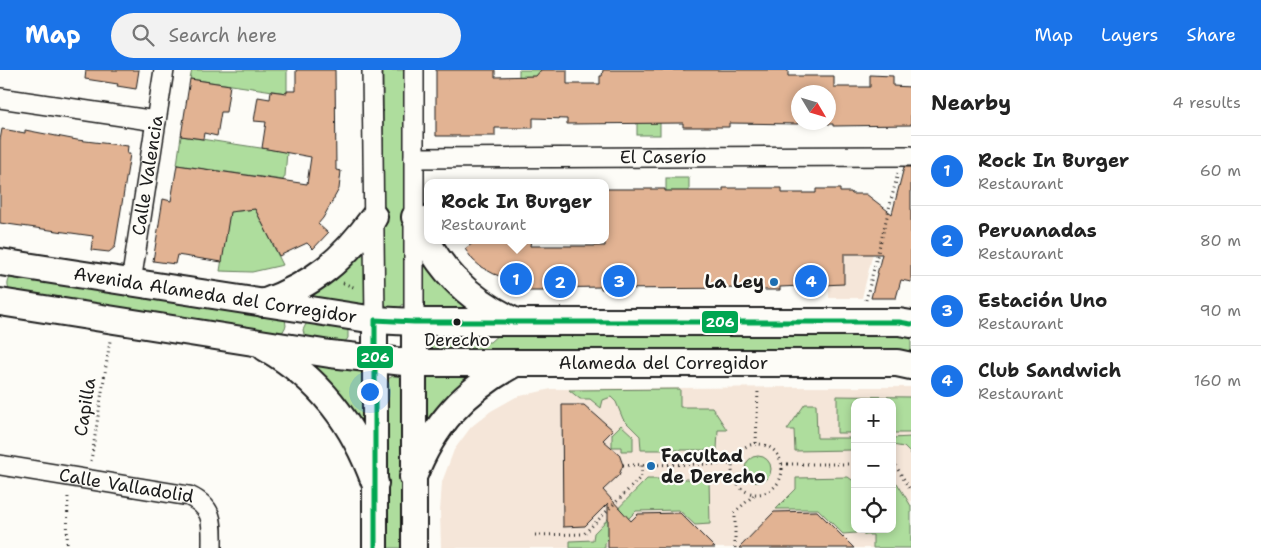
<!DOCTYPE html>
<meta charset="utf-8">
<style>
body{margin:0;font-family:"Shantell Sans",sans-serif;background:#f2f2f2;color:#222}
.controls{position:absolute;right:15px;bottom:15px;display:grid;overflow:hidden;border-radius:10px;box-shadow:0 2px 8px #0003}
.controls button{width:45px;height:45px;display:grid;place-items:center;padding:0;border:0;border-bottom:1px solid #e0e0e0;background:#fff;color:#222;font:25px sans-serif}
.compass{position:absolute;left:791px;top:15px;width:45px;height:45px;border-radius:50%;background:#fff;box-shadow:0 2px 8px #0003;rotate:128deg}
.you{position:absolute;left:369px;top:321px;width:18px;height:18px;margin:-12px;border:4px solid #fff;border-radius:50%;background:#1a73e8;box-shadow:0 0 0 8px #1a73e833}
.badge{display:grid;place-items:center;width:32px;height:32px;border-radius:50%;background:#1a73e8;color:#fff;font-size:16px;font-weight:700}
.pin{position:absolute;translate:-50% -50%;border:2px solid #fff;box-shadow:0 1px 5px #0006}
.popup{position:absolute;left:424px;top:109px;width:185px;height:65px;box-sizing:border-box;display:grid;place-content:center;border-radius:10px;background:#fff;filter:drop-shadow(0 1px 4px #0005);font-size:16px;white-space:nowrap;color:#767676}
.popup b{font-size:19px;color:#222}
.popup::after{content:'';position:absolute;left:50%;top:100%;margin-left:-10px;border:10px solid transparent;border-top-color:#fff}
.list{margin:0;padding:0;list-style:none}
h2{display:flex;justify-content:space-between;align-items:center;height:65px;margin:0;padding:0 20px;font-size:21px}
h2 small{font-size:16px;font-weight:400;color:#767676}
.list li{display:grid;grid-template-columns:32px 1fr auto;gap:15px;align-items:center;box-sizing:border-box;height:70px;padding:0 20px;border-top:1px solid #e0e0e0}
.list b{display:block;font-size:19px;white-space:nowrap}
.list p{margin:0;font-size:16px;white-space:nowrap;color:#767676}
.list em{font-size:16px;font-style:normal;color:#767676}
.icon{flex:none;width:28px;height:28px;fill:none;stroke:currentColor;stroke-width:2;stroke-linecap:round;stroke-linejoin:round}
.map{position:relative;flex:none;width:911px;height:478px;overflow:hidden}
header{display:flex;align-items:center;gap:30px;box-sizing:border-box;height:70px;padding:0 25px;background:#1a73e8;color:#fff}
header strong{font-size:24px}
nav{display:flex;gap:28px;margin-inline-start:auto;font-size:18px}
.search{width:350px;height:45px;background:#f2f2f2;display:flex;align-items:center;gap:12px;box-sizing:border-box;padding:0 18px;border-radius:28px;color:#767676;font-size:19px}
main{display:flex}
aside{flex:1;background:#fff}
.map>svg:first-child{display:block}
</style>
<header>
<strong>Map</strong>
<div class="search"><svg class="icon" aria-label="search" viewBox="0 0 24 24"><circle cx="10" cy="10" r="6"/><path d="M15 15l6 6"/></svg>Search here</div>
<nav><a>Map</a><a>Layers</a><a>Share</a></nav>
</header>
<main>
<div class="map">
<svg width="911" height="478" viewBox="0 0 911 478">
<rect width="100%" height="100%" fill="#fdfcf7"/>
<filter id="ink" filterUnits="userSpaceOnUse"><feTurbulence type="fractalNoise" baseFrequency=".02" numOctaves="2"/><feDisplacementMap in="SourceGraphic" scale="10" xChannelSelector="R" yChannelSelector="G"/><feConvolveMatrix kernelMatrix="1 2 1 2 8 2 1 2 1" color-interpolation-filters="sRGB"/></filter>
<g filter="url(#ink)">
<!-- built -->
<g fill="#f5e6d9" fill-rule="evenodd">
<path d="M829,166H877L862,228H829Z"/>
<path d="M801,317H911V478H441L440,442L442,412L454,380L471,357L491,341L516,327L551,319ZM855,332H892V459H855Z"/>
</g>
<!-- green -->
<g fill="#aedd9d" stroke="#657c5c">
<path d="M192,0H287V23L190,9Z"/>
<path d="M383,0H406L404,233L399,239L387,238L384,232Z"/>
<path d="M519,0H543V6L519,7Z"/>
<rect x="637" y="6" width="23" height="59"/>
<path d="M181,66L287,82L285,106L283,110L177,95Z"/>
<rect x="666" y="108" width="23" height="59"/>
<path d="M255,139L283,195L252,202L220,201L230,140L239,141Z"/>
<path d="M361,179L364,180L365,184V231L363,235L309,228L308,225Z"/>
<path d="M427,194L475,240L424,241V198Z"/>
<path d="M11,206L285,248L286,256L282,263L10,222C7,216 7,212 11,206Z"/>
<path d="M308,250L346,256L348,259V268L345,272L305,268L303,260Z"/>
<path d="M500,263H911V284H427L424,277L430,273L490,272Z"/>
<path d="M300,289L363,301L364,305L363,358Z"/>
<path d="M427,304L475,305L425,355V306Z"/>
<path d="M393,306H398L404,311L405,478H385L386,310Z"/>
<path d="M680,319V337H712L727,360H718L717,380H641L640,366L623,349L616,332L611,327L603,330L601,338L590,329H580L569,320Z"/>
<path d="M837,326L911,327V363H892V332H855V363H837Z"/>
<path d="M805,334H816L817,368H851L852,380L795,381L794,360H787Z"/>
<path d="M621,355L633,366V381H621V377H612V364Z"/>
<path d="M911,367V384L904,377L892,375V368Z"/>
<circle cx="758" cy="399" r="13"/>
<path d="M848,407L855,412L856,463L843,464L818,439H776L796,419V408Z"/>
<path d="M647,409H709L710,454L695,455L679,440L636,441L605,472V478H570V471L593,470L594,463Z"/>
<path d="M892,413H897L911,436V478H873V465H864V459H892Z"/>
</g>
<!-- building -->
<g fill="#e2b393" stroke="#1c1c1c">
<path d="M86,0H139L136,19L117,16L118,14L85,9Z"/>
<path d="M296,0H335L336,100L341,101L339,119L323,148L318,154L328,163L313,179L307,173L279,186L255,139L230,142L222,192L177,185L175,194L153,191L163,129L171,131L177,95L307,114L311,87L262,78L266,52L254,51L258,27L270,29L271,21L287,23V21H296Z"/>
<path d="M436,0H495V7L536,6L541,0H567V14H600V6H602L603,0H788V6H834V17H870V5L893,6V16L911,17V55L833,56V54H828V22H798V54L729,53V57H683V53L567,54V49L533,48V58H495V66H436Z"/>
<path d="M190,9L230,15L226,42H221L217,66L204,63L203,69L181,66Z"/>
<path d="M2,59L25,63V60L77,70L128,76L127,84H130L115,177L109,182L91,180L93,166L0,153V70Z"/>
<path d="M904,97H911V212L901,210L896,228H871L882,184H844V214L780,217V220H755L756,218L601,219V217L544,218V221H525L507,213L508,209L494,204L481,197L473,190L465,179L477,170H531L530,176H605V119H665V121H723V118H782V123H816V119H840V122H851L852,124H866L892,144Z"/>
<path d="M562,335H584L613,360L603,370L619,384L623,395L619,405L603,420L631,451L638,444L680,443L715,478H608V433L585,456L563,457Z"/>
<path d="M817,441L854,478H739L774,442Z"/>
</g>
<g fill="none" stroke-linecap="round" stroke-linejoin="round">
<defs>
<g id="minor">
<path d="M372,0L375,250"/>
<path d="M414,0V252"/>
<path d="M0,28L156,51"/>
<path id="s1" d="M414,88L911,86"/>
<path id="s2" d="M131,212L164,0"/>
<path id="s3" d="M0,395L189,426C215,438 212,454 212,478"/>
</g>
<g id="tertiary">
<path d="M375,250V478"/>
<path d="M414,478V252"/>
</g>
<g id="secondary">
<path d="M415,147C436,197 465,227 514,251"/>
<path id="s4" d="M0,192L375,250L414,252H899L911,254"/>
<path id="s5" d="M0,232L330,284L414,293H897L911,296"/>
<path d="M263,233C314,214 342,191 374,147"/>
<path d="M266,278C320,309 354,354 375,413"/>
<path d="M413,407C434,354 464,321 515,293"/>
</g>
</defs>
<!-- minor casing -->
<use href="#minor" stroke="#1c1c1c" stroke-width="22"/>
<!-- tertiary casing -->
<use href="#tertiary" stroke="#1c1c1c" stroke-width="28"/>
<!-- secondary casing -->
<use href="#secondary" stroke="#1c1c1c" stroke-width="30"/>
<!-- path -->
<g stroke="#1c1c1c" stroke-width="3" stroke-dasharray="1 4" stroke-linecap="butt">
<path d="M343,213L356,218"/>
<path d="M866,230L898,103"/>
<path d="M756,373L758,321"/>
<circle cx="757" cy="399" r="25"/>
<path d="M91,391L110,271"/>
<path d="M892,393H894L911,421"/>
<path d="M782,394H855"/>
<path d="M623,395L732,394"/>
<path d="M535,465L584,464L641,407L642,395"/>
<path d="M67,478L68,424"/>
<path d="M735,478V442L754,425"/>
</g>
<!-- minor -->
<use href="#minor" stroke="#fdfcf7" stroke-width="19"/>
<!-- tertiary -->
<use href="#tertiary" stroke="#fdfcf7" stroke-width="24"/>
<!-- secondary -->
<use href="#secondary" stroke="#fdfcf7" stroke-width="26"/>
<defs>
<path id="bus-1" d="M375,478V250L414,252H899L911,254"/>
</defs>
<!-- bus-1 casing -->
<use href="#bus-1" stroke="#fdfcf7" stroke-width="9"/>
<!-- bus-1 -->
<use href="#bus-1" stroke="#00a651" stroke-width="5"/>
</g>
</g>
<!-- markers -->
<g fill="#1f6fb2" stroke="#fdfcf7" stroke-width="2">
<circle cx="774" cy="212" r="5"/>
<circle cx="651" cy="396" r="5"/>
</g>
<circle fill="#1c1c1c" stroke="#fdfcf7" stroke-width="2" cx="457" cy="252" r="4.5"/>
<g text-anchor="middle" stroke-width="4.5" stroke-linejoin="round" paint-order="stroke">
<!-- bus labels -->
<g font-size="17" fill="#1c1c1c" stroke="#fdfcf7">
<text x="457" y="276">Derecho</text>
</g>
<!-- street labels -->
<g font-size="18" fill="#1c1c1c" stroke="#fdfcf7">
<text dy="6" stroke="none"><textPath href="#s1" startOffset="249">El Caserío</textPath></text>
<text dy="6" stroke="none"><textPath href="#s2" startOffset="108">Calle Valencia</textPath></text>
<text dy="6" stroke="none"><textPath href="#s4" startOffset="218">Avenida Alameda del Corregidor</textPath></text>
<text dy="6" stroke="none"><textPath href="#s5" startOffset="668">Alameda del Corregidor</textPath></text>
<text transform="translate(85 337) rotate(-81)" y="6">Capilla</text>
<text dy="6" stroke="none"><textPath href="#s3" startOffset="128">Calle Valladolid</textPath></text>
</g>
<!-- poi labels -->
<g font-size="18" font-weight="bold" fill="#1c1c1c" stroke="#fdfcf7" text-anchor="end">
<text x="764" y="218">La Ley</text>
<text x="661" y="392" text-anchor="start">Facultad<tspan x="661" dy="21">de Derecho</tspan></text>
</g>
</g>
<g stroke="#fdfcf7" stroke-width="2">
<rect x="701" y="240" width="38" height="24" rx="5" fill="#00a651"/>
<rect x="356" y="275" width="38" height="24" rx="5" fill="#00a651"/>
</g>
<g font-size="14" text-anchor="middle" font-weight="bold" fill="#fff">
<text x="720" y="257">206</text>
<text x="375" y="292">206</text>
</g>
</svg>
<div class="controls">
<button>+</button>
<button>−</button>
<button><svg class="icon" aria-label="locate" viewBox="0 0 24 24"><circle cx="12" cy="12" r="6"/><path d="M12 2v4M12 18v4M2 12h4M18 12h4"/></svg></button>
</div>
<svg class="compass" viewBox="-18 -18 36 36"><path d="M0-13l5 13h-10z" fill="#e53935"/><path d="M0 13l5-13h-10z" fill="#767676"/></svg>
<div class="you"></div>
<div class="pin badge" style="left:516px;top:209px">1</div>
<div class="popup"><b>Rock In Burger</b>Restaurant</div>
<div class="pin badge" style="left:560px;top:212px">2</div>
<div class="pin badge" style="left:619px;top:211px">3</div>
<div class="pin badge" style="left:811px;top:211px">4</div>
</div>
<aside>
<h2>Nearby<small>4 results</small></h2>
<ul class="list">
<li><span class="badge">1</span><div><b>Rock In Burger</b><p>Restaurant</p></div><em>60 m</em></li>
<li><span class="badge">2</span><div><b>Peruanadas</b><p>Restaurant</p></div><em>80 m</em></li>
<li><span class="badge">3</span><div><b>Estación Uno</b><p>Restaurant</p></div><em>90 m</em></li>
<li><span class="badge">4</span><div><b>Club Sandwich</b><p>Restaurant</p></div><em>160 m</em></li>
</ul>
</aside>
</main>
